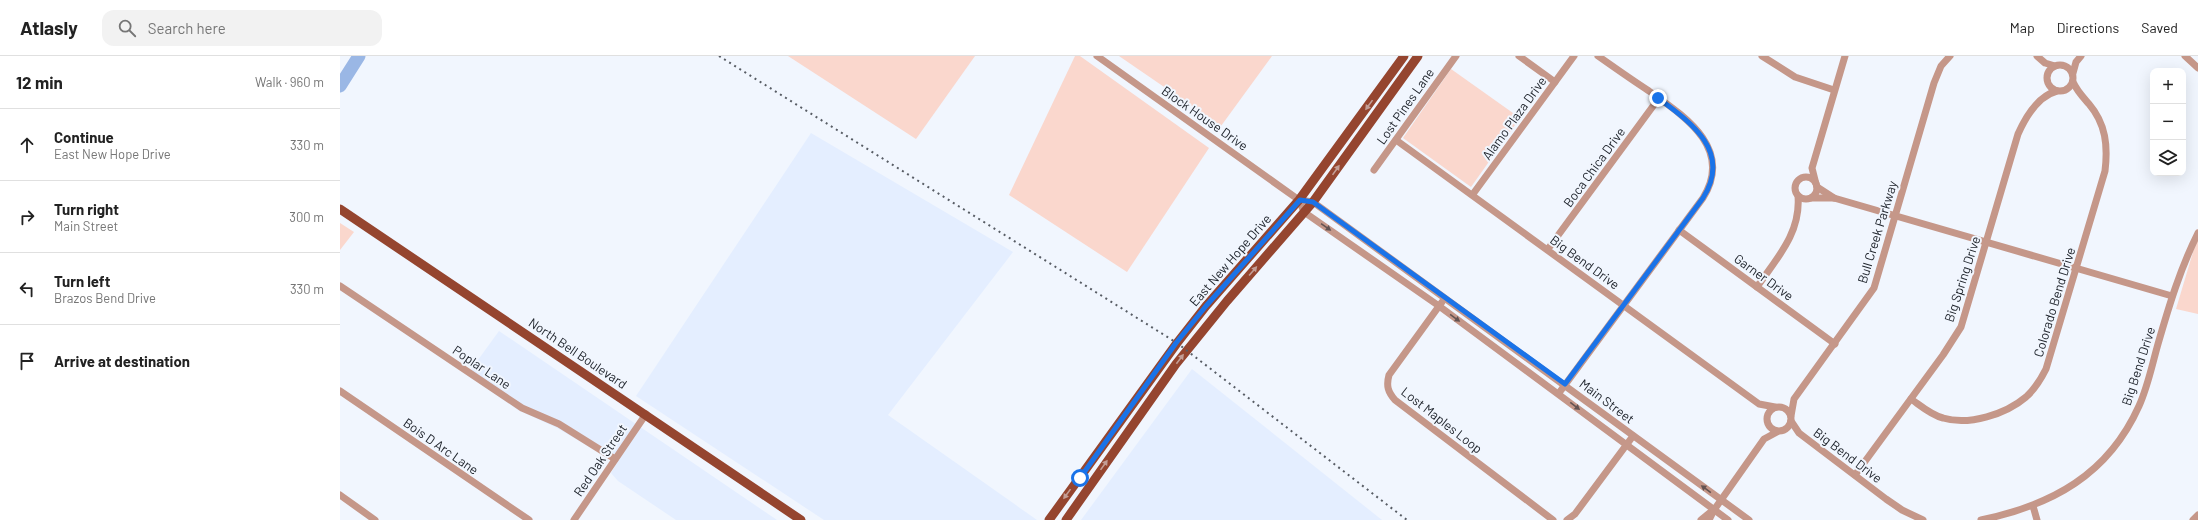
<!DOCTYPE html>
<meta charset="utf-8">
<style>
body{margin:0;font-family:Barlow,sans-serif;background:#f2f2f2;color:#222}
.controls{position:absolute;right:12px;top:12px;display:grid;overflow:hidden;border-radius:8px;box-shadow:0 4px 16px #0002}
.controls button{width:36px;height:36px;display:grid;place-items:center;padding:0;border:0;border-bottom:1px solid #e0e0e0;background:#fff;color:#222;font:20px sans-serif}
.stop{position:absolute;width:12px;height:12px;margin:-9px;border:3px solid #1a73e8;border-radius:50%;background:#fff}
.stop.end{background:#1a73e8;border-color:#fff;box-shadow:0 1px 4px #0008}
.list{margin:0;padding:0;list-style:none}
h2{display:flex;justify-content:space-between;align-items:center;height:52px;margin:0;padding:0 16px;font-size:17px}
h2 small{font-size:13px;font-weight:400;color:#767676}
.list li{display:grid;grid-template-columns:26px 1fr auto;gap:12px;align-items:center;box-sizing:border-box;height:72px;padding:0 16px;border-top:1px solid #e0e0e0}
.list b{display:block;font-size:15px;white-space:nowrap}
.list p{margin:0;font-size:13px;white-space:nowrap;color:#767676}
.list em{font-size:13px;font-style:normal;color:#767676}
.icon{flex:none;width:22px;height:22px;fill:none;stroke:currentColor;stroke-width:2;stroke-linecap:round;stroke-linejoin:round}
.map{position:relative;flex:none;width:1858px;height:464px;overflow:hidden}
header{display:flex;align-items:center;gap:24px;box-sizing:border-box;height:56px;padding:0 20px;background:#fff;border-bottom:1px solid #e0e0e0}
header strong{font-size:19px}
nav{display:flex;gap:22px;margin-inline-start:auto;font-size:14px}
.search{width:280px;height:36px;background:#f2f2f2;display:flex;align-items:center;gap:10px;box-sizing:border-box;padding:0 14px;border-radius:12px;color:#767676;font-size:15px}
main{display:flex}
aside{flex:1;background:#fff}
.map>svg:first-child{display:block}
</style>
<header>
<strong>Atlasly</strong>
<div class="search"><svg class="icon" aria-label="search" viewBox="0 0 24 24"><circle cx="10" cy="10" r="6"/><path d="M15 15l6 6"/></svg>Search here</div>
<nav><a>Map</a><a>Directions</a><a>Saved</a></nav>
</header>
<main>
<aside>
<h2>12 min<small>Walk · 960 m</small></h2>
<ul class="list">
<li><svg class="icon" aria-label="ahead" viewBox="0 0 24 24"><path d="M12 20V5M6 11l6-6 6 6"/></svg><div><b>Continue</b><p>East New Hope Drive</p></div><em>330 m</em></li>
<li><svg class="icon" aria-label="right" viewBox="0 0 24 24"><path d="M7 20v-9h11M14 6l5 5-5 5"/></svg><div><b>Turn right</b><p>Main Street</p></div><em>300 m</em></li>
<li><svg class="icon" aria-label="left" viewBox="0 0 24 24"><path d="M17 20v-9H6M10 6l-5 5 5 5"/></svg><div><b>Turn left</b><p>Brazos Bend Drive</p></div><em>330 m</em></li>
<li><svg class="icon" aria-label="arrive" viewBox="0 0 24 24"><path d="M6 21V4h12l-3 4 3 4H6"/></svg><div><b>Arrive at destination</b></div></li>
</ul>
</aside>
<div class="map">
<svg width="1858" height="464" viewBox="0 0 1858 464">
<rect width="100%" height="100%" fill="#f1f6fe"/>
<!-- built -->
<g fill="#e4eeff">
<path d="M471,77L673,196L548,359L697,464H484L296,340Z"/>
<path d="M159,275L437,464H336L278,425L271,417L277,407L217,372L178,354L127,319Z"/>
<path d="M852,313L1042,464H741Z"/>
</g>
<!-- green -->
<g fill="#fad7cd">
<path d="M448,0H635L576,83Z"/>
<path d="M735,0H740L869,92L787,216L669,139Z"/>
<path d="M779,0H932L881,70Z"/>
<path d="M1111,13L1180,62L1131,131L1063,82Z"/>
<path d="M0,167L14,176L0,194Z"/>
<path d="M1858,183V258L1836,253L1856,186Z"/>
</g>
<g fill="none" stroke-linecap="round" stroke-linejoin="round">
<!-- river -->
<path stroke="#9ab7e5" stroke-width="13" d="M0,30L19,0"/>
<!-- minor -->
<g stroke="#c59789" stroke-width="7">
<path d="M757,0L959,144L973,146L1409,464"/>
<path d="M1179,0L1215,26"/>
<path d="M1422,0L1455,21L1494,34"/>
<path d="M1697,0L1705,7L1715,10"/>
<path d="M1845,0L1858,12"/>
<circle cx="1720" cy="22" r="13"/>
<path d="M1733,17L1736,6L1741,0"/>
<path d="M1056,84L1419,348L1435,351"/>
<path d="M1034,114L1116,0"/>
<circle cx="1466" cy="132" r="11"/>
<path d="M1476,128L1472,112L1505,0"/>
<path d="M1477,131L1494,142"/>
<path d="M1133,138L1234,0"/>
<path d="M1471,142H1494L1832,240"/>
<path d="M959,144L964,156L1099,250L1388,464"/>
<path d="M1339,174L1495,288"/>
<path d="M1208,193L1319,42"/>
<path d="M0,230L182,352L219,368L275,403"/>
<path d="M1417,231C1437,202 1461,177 1458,140"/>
<path d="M1102,246L1049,319C1046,330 1048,336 1055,344L1213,464"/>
<path d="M0,335L189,464"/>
<path d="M1219,337L1363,142C1394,92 1344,60 1309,35C1292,24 1275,12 1258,0"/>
<path d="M1571,343C1581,350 1591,359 1603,362C1629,370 1666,358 1686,341C1695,333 1701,323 1706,313L1765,115C1768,90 1766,68 1749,48C1742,40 1737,35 1733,26"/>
<circle cx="1439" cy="363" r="12"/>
<path d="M1451,360L1454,343L1534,232L1594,27L1601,10L1610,0"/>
<path d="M1451,365L1459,377L1546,443L1562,454L1583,464"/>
<path d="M1515,419L1603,299L1621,271L1678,78C1686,60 1698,40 1717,35"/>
<path d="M0,439L35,464"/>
<path d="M1693,450L1697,464"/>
<path d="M234,464L306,358"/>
<path d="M1227,464L1235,458L1293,380"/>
<path d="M1361,464L1372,455"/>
<path d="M1369,464L1374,454L1424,383L1437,376"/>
<path d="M1641,464C1712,449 1768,419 1799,350C1808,330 1812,309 1818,288C1829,250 1840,213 1858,177"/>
<path d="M1853,464L1858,459"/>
</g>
<!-- major -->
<g stroke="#95452f" stroke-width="9">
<path d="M0,153L461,464"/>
<path d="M709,464L837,287L866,250L959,144L1064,0"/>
<path d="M726,464L836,308L887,245L973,146L1078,0"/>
</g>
<!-- rail -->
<path stroke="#575c64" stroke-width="2" stroke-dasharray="2 4" stroke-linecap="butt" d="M379,0L837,287L1067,464"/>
</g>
<!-- one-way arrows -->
<defs><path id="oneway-solid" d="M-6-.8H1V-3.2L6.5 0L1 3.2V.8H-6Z"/></defs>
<g fill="#c39e96">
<use href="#oneway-solid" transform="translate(1029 49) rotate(126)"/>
<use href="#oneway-solid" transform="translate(996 114) rotate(-55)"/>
<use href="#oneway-solid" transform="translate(913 215) rotate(-49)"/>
<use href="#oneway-solid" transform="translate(840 303) rotate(-53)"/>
<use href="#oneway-solid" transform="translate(764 409) rotate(-55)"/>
<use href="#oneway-solid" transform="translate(727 438) rotate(126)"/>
</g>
<g fill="#635352">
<use href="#oneway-solid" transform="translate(986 171) rotate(35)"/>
<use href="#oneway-solid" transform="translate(1115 262) rotate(36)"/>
<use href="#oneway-solid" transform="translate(1235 350) rotate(38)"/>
<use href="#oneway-solid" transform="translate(1366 433) rotate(-144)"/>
</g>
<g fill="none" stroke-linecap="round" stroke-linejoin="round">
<!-- route -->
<path stroke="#1a73e8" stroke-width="5" d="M740,422L836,287L866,250L960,144L973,146L1225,328L1363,142C1392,96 1352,67 1318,42"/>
</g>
<g text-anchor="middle" stroke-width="4" stroke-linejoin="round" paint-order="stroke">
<!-- street labels -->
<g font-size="13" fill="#21262e" stroke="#f1f6fe">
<text transform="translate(1065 50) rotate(-55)" y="5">Lost Pines Lane</text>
<text transform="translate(865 62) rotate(35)" y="5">Block House Drive</text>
<text transform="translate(1174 62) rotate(-54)" y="5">Alamo Plaza Drive</text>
<text transform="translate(1254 111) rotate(-54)" y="5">Boca Chica Drive</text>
<text transform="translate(1537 176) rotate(-73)" y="5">Bull Creek Parkway</text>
<text transform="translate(890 204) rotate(-49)" y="5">East New Hope Drive</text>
<text transform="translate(1245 206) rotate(36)" y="5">Big Bend Drive</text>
<text transform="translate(1424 221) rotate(36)" y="5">Garner Drive</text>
<text transform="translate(1622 223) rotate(-72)" y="5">Big Spring Drive</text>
<text transform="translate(1714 246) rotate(-73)" y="5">Colorado Bend Drive</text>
<text transform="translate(238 297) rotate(34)" y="5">North Bell Boulevard</text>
<text transform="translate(1798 310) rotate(-72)" y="5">Big Bend Drive</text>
<text transform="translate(142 311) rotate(34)" y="5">Poplar Lane</text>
<text transform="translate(1267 345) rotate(37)" y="5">Main Street</text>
<text transform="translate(1102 364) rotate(38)" y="5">Lost Maples Loop</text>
<text transform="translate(101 390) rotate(35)" y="5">Bois D Arc Lane</text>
<text transform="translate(1508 399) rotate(37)" y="5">Big Bend Drive</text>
<text transform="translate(260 404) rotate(-56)" y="5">Red Oak Street</text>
</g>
</g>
</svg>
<div class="controls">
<button>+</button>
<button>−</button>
<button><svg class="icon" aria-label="layers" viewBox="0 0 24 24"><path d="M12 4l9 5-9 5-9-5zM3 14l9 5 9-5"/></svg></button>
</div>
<div class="stop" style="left:740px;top:422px"></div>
<div class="stop end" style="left:1318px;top:42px"></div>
</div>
</main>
